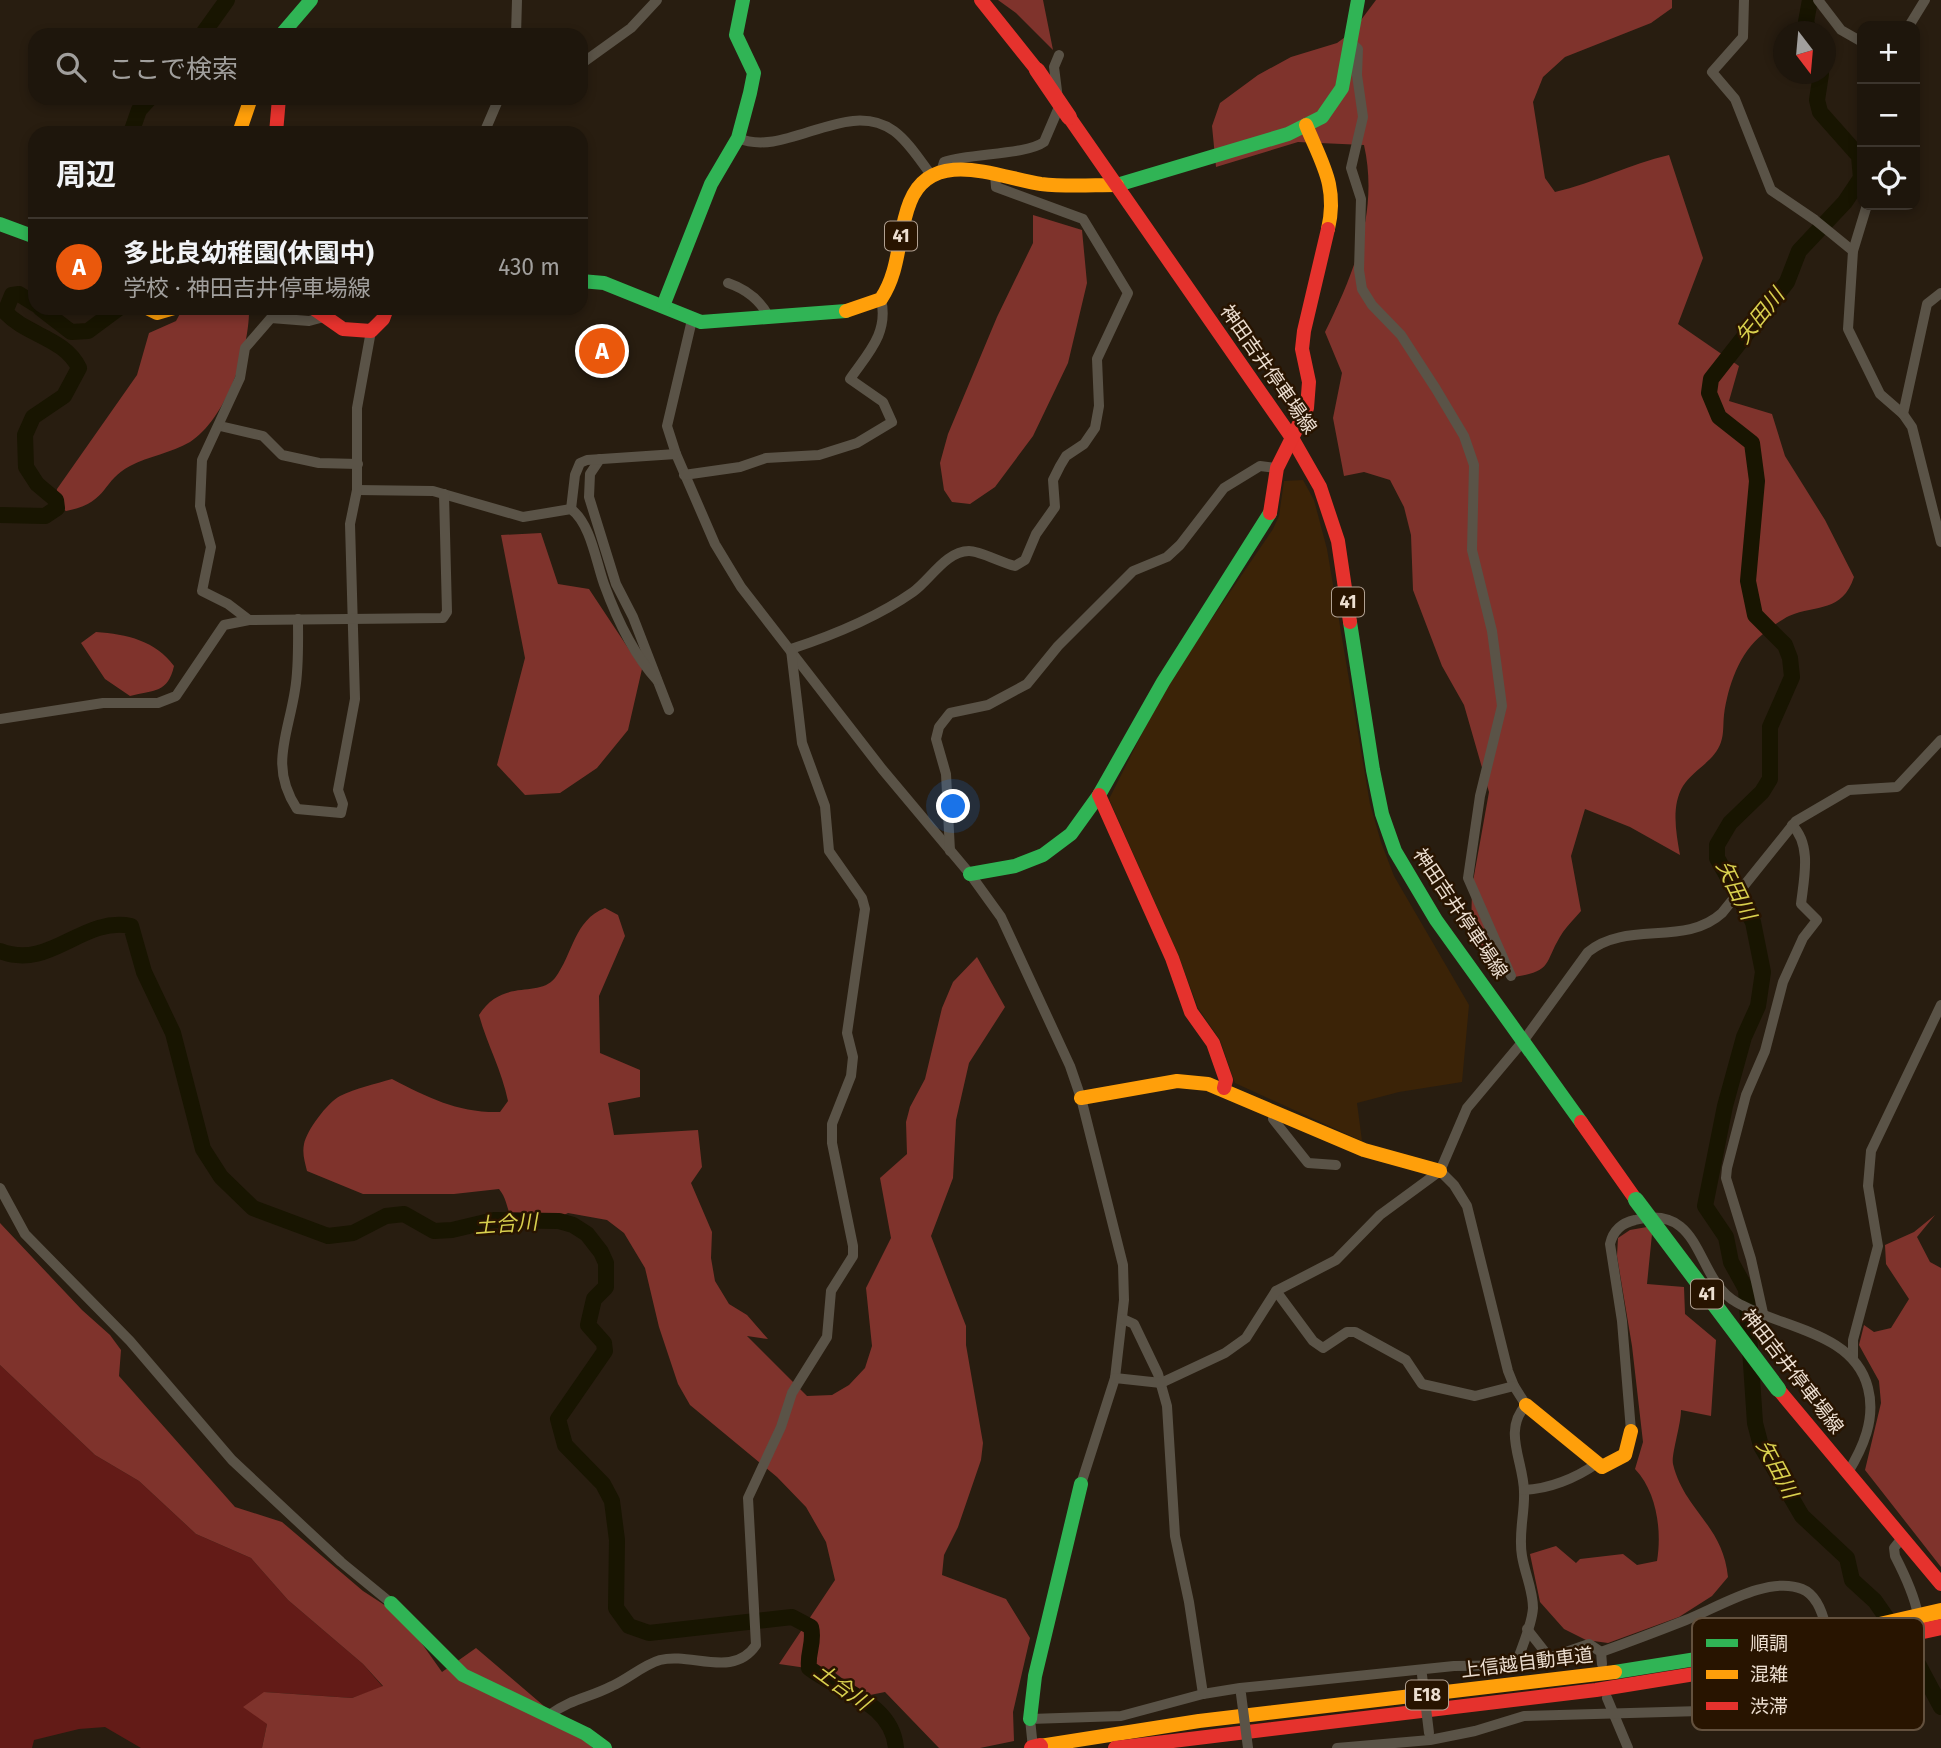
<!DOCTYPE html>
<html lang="ja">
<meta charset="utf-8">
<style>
body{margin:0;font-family:"Fira Sans","Noto Sans JP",sans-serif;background:#261f15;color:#f1f3f6}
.controls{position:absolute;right:21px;top:21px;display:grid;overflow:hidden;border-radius:14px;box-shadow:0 4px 10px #0003}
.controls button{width:63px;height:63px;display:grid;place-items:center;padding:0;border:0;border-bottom:2px solid #3c352d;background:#1e160c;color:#f1f3f6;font:35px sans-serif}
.compass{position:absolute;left:1773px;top:21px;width:63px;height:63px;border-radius:50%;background:#1e160c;box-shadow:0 4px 10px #0003;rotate:164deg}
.you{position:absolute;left:954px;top:807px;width:24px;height:24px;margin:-18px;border:5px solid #fff;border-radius:50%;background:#1a73e8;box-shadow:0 0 0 10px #1a73e833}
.badge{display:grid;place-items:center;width:46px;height:46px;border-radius:50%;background:#ea580c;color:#fff;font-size:23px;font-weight:700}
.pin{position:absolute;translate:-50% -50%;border:4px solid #fff;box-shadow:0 2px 7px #0006}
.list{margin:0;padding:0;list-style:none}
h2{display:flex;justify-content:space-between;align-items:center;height:91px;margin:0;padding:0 28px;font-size:30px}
h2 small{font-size:23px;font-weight:400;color:#a19f9d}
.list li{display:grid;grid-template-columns:46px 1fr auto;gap:21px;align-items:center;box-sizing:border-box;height:98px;padding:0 28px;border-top:2px solid #3c352d}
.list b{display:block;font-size:26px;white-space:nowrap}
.list p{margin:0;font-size:23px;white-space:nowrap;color:#a19f9d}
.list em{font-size:23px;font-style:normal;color:#a19f9d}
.icon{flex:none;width:38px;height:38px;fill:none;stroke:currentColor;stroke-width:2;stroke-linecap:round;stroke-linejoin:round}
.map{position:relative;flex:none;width:1941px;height:1748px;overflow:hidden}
.search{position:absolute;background:#1e160c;box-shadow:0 4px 10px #0003;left:28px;top:28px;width:560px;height:77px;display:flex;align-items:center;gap:18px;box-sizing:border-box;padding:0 24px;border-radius:21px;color:#a19f9d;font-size:26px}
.panel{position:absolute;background:#1e160c;box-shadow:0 4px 10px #0003;left:28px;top:126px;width:560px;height:189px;border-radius:21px}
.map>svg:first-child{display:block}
</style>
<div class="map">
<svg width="1941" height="1748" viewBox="0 0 1941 1748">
<rect width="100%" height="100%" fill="#281d10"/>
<!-- built -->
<path fill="#3b2307" d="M1303,480L1314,500L1327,549L1370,804L1381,842L1394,876L1469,1005L1462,1082L1399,1092L1357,1103L1362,1141L1235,1083L1220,1040L1198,1008L1179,957L1109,799L1166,686L1273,529L1279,516L1284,481Z"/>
<!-- green -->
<path fill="#631b17" d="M0,1365L95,1455L139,1481L196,1534L251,1558L288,1600L363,1664L383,1687L352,1698L264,1692L267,1724L262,1748H141L105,1727L79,1729L34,1740L32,1748H0Z"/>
<!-- forest -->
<g fill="#7f332c">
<path d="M998,0H1043L1053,50L1016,13Z"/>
<path d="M1376,0H1672V8L1651,23L1565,57L1543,77L1533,102L1545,178L1555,192C1594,183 1630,164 1669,155L1703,258L1678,324L1739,366L1729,401L1772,414L1785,456L1825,520L1854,577C1842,613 1817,604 1789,616C1781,620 1770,628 1763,634C1739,653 1728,686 1724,715C1723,723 1724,734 1721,742C1715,761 1693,770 1683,786C1671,806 1676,833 1680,855L1630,827L1585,809L1571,856L1581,911C1575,918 1568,925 1563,932C1542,964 1556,971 1509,978L1489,962L1471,934L1472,887L1489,792L1464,705L1442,666L1413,590L1411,535L1404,507L1390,480L1364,472L1344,476L1333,418L1342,373L1325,332C1354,273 1379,212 1364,145L1298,142L1216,167L1212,126L1220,103L1258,75L1291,57L1337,43L1352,32Z"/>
<path d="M1033,215L1082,230L1087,283L1068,363L1033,436L995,487L970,504L952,502L944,490L940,463L948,434L997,317L1033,243Z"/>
<path d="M183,308H249C250,349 226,419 190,442C171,453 149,456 130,466C101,481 109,503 66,511L55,504L57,489L137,375L149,333L176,321Z"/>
<path d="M541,533L558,584L589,589L642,669L628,730L597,768L560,793L525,795L497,765L525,658L501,535Z"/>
<path d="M96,632C127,634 156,641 174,666C168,693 154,690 130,696L105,679L81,643Z"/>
<path d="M605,908L618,915L625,936L599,996L600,1053L640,1070V1097L608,1103L614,1135L698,1130L702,1167L691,1183L712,1232L711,1258L715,1281L729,1304L747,1315L768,1339L747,1336L807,1396L832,1395L849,1385L865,1368L872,1346L866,1288L891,1238L880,1178L907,1154L906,1122L910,1107L925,1079L942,1008L953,982L977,957L1005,1007L969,1063L956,1120L953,1178L931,1236L966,1326V1345L983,1443L981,1460L958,1527L944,1555L942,1575L1006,1599L1030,1638L1013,1712L1014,1741L980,1748H939L885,1692L865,1696L834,1672L779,1664L835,1580L826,1542L806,1507L777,1477L690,1405L678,1384L659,1327L645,1268L624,1233L607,1220L568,1213L537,1228L517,1226C506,1214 509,1201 499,1189L454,1194H363L307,1171C305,1162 302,1154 304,1144C307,1130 327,1103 340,1096C356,1088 375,1084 392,1079C429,1098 458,1113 500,1112L508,1101C502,1071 487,1044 479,1015C503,977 538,999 555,978C573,954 574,920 605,908Z"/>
<path d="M1935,1215L1917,1237L1930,1262L1941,1268V1567L1865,1470L1881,1403L1879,1381L1859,1345L1864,1325L1874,1332L1891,1328L1909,1299L1886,1264L1885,1245L1914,1232Z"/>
<path d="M0,1223L82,1310L110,1335L121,1350L119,1376L235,1507L282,1522L363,1591L403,1617L442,1672L476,1648L593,1748H262L267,1724L243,1707L264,1692L352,1698L383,1686L363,1664L288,1600L251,1558L196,1534L139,1481L95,1455L0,1365Z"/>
<path d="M1647,1227L1652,1234L1647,1284L1684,1287L1685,1314L1716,1340L1711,1416L1681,1410C1681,1425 1671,1455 1673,1464C1684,1510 1723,1525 1728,1577L1712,1596L1679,1617L1608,1643L1586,1640L1564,1629L1540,1602L1530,1554L1556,1546L1576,1563L1580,1559L1623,1554L1637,1565L1657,1561C1662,1531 1657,1492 1635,1469L1643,1442L1632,1346L1617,1256L1618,1238L1630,1230Z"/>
</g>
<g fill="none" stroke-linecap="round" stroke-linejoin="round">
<!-- river -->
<g stroke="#181501" stroke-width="16">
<path d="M1810,32L1806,22L1810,0"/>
<path d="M202,35L227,0"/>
<path d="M1821,74L1817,100L1820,112L1859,156L1861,178L1845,202L1799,251L1787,282L1711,379L1709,393L1719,417L1752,443L1757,481L1748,581L1755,615L1785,645L1790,658L1792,677L1770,727V779L1762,792L1730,823L1717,845V858L1753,922L1763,972L1758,1006L1744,1037L1725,1106L1705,1206L1726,1237L1731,1262L1746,1289L1755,1423L1761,1446L1802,1516L1847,1558L1852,1580L1875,1601L1917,1662L1941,1707"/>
<path d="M131,133L139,110L150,98"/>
<path d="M40,308L71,332L88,331L119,308"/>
<path d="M0,515L45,516L57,508L56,500L37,484L26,467L25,435L33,417L64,396L79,368C65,338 26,335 5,312L12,295L19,294L35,304"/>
<path d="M0,951C50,971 82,916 131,926L144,972L173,1033L203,1149L221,1177L253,1208L328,1236L353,1233L386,1216L404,1214L434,1231L452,1230L494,1220L559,1221L573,1225L587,1234L601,1252L606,1263V1287L594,1299L588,1325L604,1343L605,1351L558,1419L565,1445L603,1484L612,1501L617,1540L616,1608L629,1626L649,1633L792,1617L811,1627C815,1643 807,1652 809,1668C840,1692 892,1702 896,1748"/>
</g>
<!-- street -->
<g stroke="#5a5347" stroke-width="10">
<path d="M1744,0L1743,37L1712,72L1735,99L1771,190L1815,220L1853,251"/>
<path d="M1818,0L1841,30L1862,42"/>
<path d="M1909,26L1925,0"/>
<path d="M516,35L517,0"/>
<path d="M1349,41L1358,49L1357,75L1363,117L1351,168L1361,199L1359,270L1362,289L1372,305L1401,335L1436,389L1464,436L1474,465L1472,550L1492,631L1502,706L1480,796L1468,878L1511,976"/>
<path d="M581,64L631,28L657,0"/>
<path d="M484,133L499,98"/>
<path d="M738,138C786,159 846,97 894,131C909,142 921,162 932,176"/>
<path d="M941,172L944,162C970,153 1026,155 1044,142L1059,107L1054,67L1059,55"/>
<path d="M1867,205L1853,251L1848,329L1880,394L1903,414L1912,427L1941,542"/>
<path d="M728,283C746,289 760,300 769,317"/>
<path d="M692,320L667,426L676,454L715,544L741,587L882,769L970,874L1001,917L1070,1066L1081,1098L1123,1265L1124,1300L1115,1378L1081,1484"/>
<path d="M1903,414L1927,304L1941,293"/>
<path d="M220,426L263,436L282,455L319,463L358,464"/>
<path d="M600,459L590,474L589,497L616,584L633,617L669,710"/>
<path d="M684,475L740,467L766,458L819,455L857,443L892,422L883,402L850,379C868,353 889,333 881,299"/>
<path d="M357,490L433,491L523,517L571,509C591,524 596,562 604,584C616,617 633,654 657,680"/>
<path d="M571,509L575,475L580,463L587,460L676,454"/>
<path d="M298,619C298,643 299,667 295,690C288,736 269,766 297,809L341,813L343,804L338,790L355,699L350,524L357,490V408L371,331"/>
<path d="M249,620L228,604L202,591L211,547L200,506L202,460L240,378L245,348L271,318L309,321L324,317"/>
<path d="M791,649C834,635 876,618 913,592C930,580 946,551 969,551C980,551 1002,563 1015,566L1025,560L1036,534L1055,507L1053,480L1060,466L1066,456L1084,444L1095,428L1099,406L1097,359L1128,293L1083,219L996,187L995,175"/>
<path d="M0,719L103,703H158L176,696L224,625L249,620L443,618L447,612L444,494"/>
<path d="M950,851L946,774L936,739L939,727L950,713L988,705L1027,684L1058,646L1133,571L1167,557L1180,545L1224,488L1260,466L1277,468"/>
<path d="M1275,1111L1273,1119L1308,1163L1336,1165"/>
<path d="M1440,1171L1454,1185L1467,1206L1508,1371L1514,1386L1526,1405C1502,1431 1524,1462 1524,1492C1525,1513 1518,1534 1522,1556C1525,1574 1533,1590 1533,1608C1532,1626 1521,1648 1516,1665"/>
<path d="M0,1188L25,1234L130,1341L232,1460L341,1562L391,1603"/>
<path d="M1276,1291L1313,1341L1323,1348L1347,1332H1355L1406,1360L1422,1384L1475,1396L1514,1386"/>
<path d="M1763,1313L1751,1259L1726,1178L1727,1168L1746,1095L1765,1051L1783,982L1803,938L1817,920L1801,904C1804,878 1812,845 1792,825"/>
<path d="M1123,1319L1134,1324L1158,1374L1167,1406L1175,1536L1189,1602L1203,1694"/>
<path d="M1853,1358V1340L1878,1246L1868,1186L1871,1151L1941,1005"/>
<path d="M1115,1378L1161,1383L1225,1353L1246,1338L1276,1291L1336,1260L1380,1215L1440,1171L1467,1108L1524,1040L1588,952C1627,920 1685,947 1722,913L1796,821L1849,790L1897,787L1941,740"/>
<path d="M1631,1431L1622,1321L1610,1244C1613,1231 1621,1223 1635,1220C1704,1203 1694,1278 1736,1302C1779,1328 1854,1331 1868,1388C1876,1419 1863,1448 1847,1474"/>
<path d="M1524,1490C1549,1489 1576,1478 1596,1464"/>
<path d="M1527,1629L1549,1657"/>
<path d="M1835,1662C1845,1660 1857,1656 1867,1656C1877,1655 1885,1659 1895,1658C1941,1649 1910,1585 1895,1556L1894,1548L1902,1538"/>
<path d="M1607,1698L1628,1748"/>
<path d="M549,1715C573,1698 589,1698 612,1686C628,1679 643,1665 660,1660C692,1652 733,1679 756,1645L748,1498L781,1427L792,1393L827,1337L831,1291L853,1256V1246L832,1143V1124L851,1076L853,1057L847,1033L865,909L862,898L829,851L825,806L802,743L791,650"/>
<path d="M1033,1748L1030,1719L1121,1716L1203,1694L1240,1688L1454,1666L1528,1665L1589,1644L1601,1652L1602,1664"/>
<path d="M1337,1748L1430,1740L1475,1731L1524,1716L1805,1708L1825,1700C1838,1676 1833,1654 1826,1628C1823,1614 1817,1595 1802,1589C1768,1575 1717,1608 1686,1620C1658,1631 1629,1642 1601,1652"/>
</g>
<!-- fast -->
<g stroke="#30b455" stroke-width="14">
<path d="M281,35L311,0"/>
<path d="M1117,185L1288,134L1322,117L1342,88L1358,0"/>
<path d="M0,224L35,237"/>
<path d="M581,281L604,283L701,322L846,311"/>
<path d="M663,306L711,184L738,138L750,93L754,73L736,35L743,0"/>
<path d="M1350,622L1373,770L1382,814L1395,851L1436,920L1581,1122"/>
<path d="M970,874L1015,866L1043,855L1071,834L1099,795L1163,682L1270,513"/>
<path d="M391,1603L463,1675L586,1734L605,1748"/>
<path d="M1713,1671L1818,1654"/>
<path d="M1615,1672L1814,1640"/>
<path d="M1030,1719L1035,1676L1081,1484"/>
</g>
<!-- slow -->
<g stroke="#ff9f0a" stroke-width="14">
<path d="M1306,125C1322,164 1338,186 1328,229"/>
<path d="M239,133L251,98"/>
<path d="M147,308L157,313L174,308"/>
<path d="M846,311L881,299C901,269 897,234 910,202C932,146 1000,178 1041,184C1066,187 1092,185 1117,185"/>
<path d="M1081,1098L1177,1081L1208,1084L1364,1150L1440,1171"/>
<path d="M1526,1405L1602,1467L1625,1455L1631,1431"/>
<path d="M1040,1746L1199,1721L1615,1672"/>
</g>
<!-- jam -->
<g stroke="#e5322d" stroke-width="14">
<path d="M981,0L1037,70"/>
<path d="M1069,117L1292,438L1320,487L1338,541L1350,622"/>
<path d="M276,133L279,98"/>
<path d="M313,308L343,329L371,331L383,319L387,308"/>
<path d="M1270,513L1277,468L1307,408L1309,382L1302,349L1304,331L1328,229"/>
<path d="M1099,795L1172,958L1191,1012L1213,1043L1226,1080L1224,1088"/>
<path d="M1581,1122L1636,1200"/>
<path d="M1778,1389L1941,1584"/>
<path d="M1115,1748L1596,1690L1713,1671"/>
</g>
<!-- street-bridge -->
<g stroke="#5a5347" stroke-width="10">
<path d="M1422,1675L1429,1733"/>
<path d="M1241,1694L1248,1748"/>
</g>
<!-- fast-bridge -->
<path stroke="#30b455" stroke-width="16" d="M1636,1200L1778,1389"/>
<!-- slow-bridge -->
<path stroke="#ff9f0a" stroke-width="16" d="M1814,1640L1941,1611"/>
<!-- jam-bridge -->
<g stroke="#e5322d" stroke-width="16">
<path d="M1037,70L1069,117"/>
<path d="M1818,1654L1941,1627"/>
<path d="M1032,1748L1040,1746"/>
</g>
</g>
<g text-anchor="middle" stroke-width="5" stroke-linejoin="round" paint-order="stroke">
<!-- shield labels -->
<g fill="#281400" stroke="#b1a192" stroke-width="2">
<rect x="885" y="221.5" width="32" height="29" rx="5"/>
<rect x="1332" y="587.5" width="32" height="29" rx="5"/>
<rect x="1691" y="1279.5" width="32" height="29" rx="5"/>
<rect x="1406" y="1680.5" width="42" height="29" rx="5"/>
</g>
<g font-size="18" font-weight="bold" fill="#ecded0">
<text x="901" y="242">41</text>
<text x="1348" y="608">41</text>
<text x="1707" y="1300">41</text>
<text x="1427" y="1701">E18</text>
</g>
<!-- street labels -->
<g font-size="19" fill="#ecded0" stroke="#281400">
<text transform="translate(1269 369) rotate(55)" y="7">神田吉井停車場線</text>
<text transform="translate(1461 913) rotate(56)" y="7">神田吉井停車場線</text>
<text transform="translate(1793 1371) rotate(52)" y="7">神田吉井停車場線</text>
<text transform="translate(1527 1662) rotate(-7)" y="7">上信越自動車道</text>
</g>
<!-- water labels -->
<g font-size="21" font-style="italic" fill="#d9d04e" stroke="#281400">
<text transform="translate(1760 316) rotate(-51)" y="7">矢田川</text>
<text transform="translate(1736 890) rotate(64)" y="7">矢田川</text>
<text transform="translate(506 1224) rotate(-4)" y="7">土合川</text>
<text transform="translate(1777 1469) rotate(62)" y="7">矢田川</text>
<text transform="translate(842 1687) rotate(36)" y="7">土合川</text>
</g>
</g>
<!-- legend -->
<rect x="1692" y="1618" width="232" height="112" rx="10" fill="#281400" stroke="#63513e" stroke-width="2"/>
<rect x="1706" y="1639" width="32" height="8" fill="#30b455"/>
<rect x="1706" y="1670" width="32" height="9" fill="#ff9f0a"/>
<rect x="1706" y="1702" width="32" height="8" fill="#e5322d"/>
<g font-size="19" fill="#ecded0">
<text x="1750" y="1650">順調</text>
<text x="1750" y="1681">混雑</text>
<text x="1750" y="1713">渋滞</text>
</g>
</svg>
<div class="controls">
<button>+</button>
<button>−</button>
<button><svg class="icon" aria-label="locate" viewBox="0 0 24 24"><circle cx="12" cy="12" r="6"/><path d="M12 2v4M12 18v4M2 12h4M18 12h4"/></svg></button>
</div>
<svg class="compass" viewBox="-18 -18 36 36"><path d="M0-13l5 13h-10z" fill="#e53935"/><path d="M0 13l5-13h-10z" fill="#a19f9d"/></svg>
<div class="you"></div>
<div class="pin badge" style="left:602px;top:351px">A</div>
<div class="search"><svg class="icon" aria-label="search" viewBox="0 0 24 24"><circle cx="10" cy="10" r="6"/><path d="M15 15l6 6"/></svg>ここで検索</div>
<section class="panel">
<h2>周辺<small></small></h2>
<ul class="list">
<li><span class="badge">A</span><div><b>多比良幼稚園(休園中)</b><p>学校 · 神田吉井停車場線</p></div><em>430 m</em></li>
</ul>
</section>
</div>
